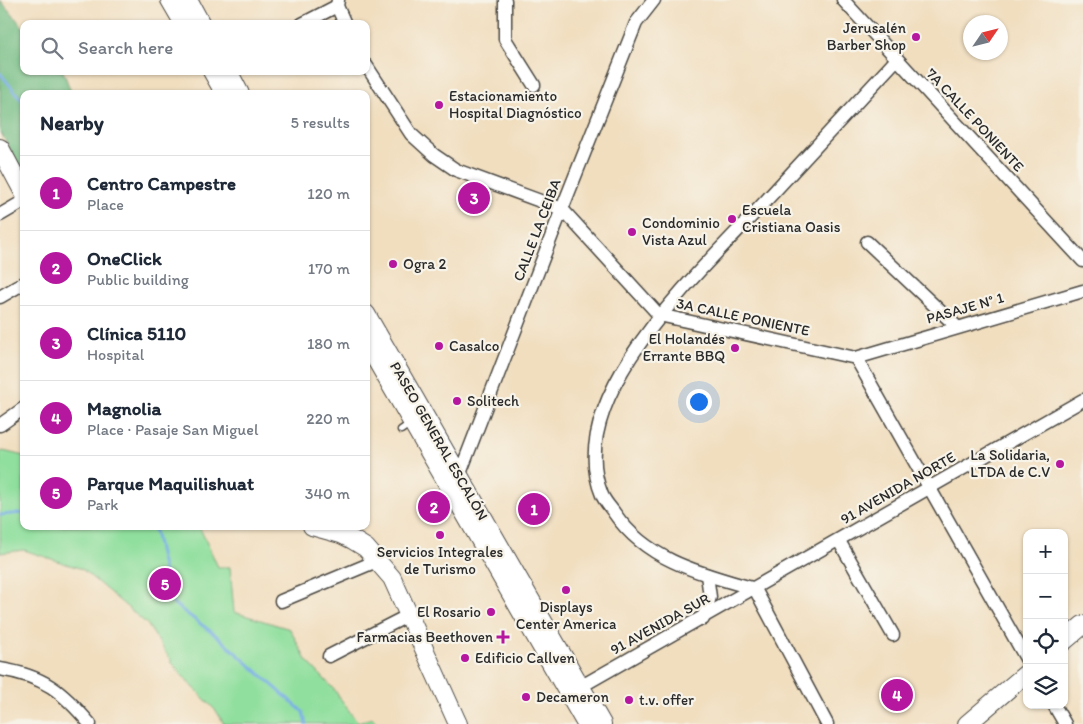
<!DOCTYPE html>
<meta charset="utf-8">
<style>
body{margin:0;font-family:Itim,sans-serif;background:#f6f6f7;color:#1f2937}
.controls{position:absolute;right:15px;bottom:15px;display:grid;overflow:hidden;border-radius:10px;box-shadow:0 1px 4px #0004}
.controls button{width:45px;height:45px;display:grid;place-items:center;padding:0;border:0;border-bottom:1px solid #e0e1e3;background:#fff;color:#1f2937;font:25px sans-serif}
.compass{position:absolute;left:963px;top:15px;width:45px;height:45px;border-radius:50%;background:#fff;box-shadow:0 1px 4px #0004;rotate:55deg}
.you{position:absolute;left:698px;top:401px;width:18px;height:18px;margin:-12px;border:4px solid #fff;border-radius:50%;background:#1a73e8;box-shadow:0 0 0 8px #1a73e833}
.badge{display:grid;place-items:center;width:32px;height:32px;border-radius:50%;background:#b5179e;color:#fff;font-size:16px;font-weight:700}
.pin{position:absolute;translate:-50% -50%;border:2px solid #fff;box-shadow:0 1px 5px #0006}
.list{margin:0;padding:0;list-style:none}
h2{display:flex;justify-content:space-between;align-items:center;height:65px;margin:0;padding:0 20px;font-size:21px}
h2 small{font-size:16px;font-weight:400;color:#747a83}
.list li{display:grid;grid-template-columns:32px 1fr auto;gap:15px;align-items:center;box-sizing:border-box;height:75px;padding:0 20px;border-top:1px solid #e0e1e3}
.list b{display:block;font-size:19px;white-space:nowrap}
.list p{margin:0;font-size:16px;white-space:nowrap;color:#747a83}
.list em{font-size:16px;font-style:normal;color:#747a83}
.icon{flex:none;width:28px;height:28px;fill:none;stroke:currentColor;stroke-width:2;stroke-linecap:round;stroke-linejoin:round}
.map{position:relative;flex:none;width:1083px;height:724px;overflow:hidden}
.search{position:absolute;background:#fff;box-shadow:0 1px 4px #0004;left:20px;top:20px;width:350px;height:55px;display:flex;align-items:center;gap:12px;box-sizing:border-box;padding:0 18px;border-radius:10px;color:#747a83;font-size:19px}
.panel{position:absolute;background:#fff;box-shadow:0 1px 4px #0004;left:20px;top:90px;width:350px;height:440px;border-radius:10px}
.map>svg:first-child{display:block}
</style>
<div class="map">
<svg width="1083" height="724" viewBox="0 0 1083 724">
<rect width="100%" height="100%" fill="#f7f3e8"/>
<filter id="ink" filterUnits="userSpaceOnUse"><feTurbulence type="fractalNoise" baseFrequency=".02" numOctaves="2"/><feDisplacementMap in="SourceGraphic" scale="10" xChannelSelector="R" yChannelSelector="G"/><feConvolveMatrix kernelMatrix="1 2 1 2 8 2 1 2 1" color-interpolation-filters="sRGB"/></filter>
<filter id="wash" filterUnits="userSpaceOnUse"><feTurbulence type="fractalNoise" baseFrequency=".0096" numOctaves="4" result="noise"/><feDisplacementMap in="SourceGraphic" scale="20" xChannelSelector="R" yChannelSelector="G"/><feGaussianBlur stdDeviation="1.12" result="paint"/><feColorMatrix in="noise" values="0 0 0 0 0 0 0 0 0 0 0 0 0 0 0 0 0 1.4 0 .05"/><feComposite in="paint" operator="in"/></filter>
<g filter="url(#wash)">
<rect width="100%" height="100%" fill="#f1debf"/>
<!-- green -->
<path fill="#90df9e" stroke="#5e8564" d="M3,451L24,456V526H199L218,567H230L234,612L290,629L306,660L333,688L357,722L373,718L377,724H224L217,712L178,671L147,624L82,569L24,550L0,553V453Z"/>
<!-- forest -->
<path fill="#74be85" stroke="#507458" d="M0,0L24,28V71H63L72,94H24V174L0,131Z"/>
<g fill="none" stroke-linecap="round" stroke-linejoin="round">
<!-- stream -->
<g stroke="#76ade5" stroke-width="3">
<path d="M0,73L24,103"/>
<path d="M0,515L24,513"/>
<path d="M148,526L155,531L170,601L218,637L303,712L306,724"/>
</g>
</g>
</g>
<g filter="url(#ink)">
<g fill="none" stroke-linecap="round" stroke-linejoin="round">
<defs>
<path id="lane" d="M401,430L411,423"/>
<g id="street">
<path d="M338,0L337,6L345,24"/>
<path d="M505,0V39L534,85"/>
<path d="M843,0L1083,261"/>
<path d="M302,24L337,6"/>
<path d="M366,65L411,134L434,155L456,170L562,209L659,315L856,358L1083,291"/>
<path d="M0,215L24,201"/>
<path d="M867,242L957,327"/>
<path d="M0,297L24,283"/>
<path d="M856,358L1027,660"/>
<path d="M0,425L24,408"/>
<path d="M459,476L562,209L636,23L654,0"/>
<path d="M839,541L893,635"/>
<path d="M281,601L379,560"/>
<path d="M703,619L710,597L707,575"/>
<path d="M329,656L409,615"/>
<path d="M0,669C44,676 62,691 90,724"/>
<path d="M580,687L1083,400"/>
<path d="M1054,705L1065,724"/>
<path d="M827,724L755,589C703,574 647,561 615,514C611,508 605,502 602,495C561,397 701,271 761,206C806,157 852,108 897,59"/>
</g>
<g id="secondary">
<path d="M170,0L184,24"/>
<path d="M188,0L201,24"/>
<path d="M212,71L225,94"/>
<path d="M228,71L240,94"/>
<path d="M0,148L24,193"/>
<path d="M366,314L602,724"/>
<path d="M366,342L586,724"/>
<path d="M312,526L341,534L353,540L366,548L392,578L458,724"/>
<path d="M1064,641L1083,625"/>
<path d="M967,724L1027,673"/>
</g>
</defs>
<!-- lane casing -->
<use href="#lane" stroke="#494641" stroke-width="9"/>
<!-- street casing -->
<use href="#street" stroke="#494641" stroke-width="15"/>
<!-- secondary casing -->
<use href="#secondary" stroke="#494641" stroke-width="20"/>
<!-- lane -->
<use href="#lane" stroke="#fff" stroke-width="6"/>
<!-- street -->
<use href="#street" stroke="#fff" stroke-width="12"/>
<!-- secondary -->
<use href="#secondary" stroke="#fff" stroke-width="18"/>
</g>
</g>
<!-- markers -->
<g fill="#b5179e" stroke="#f7f3e8" stroke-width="2">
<circle cx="916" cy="37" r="5"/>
<circle cx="439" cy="105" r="5"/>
<circle cx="732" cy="219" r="5"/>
<circle cx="632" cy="232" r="5"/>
<circle cx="393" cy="264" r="5"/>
<circle cx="439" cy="346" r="5"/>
<circle cx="735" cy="348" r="5"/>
<circle cx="457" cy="401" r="5"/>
<circle cx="1060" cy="464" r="5"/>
<circle cx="440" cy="535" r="5"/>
<circle cx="566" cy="590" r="5"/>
<circle cx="491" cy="612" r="5"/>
<path d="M500.5 629.5h5v5h5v5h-5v5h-5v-5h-5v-5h5z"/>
<circle cx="465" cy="658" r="5"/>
<circle cx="526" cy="697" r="5"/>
<circle cx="629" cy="700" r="5"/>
</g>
<g text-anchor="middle" stroke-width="4.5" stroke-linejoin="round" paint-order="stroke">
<!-- poi labels -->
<g font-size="15" fill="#2b2b2b" stroke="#f7f3e8" text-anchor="start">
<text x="906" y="33" text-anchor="end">Jerusalén<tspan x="906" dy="17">Barber Shop</tspan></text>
<text x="449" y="101">Estacionamiento<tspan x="449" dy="17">Hospital Diagnóstico</tspan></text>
<text x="742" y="215">Escuela<tspan x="742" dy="17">Cristiana Oasis</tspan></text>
<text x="642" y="228">Condominio<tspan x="642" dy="17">Vista Azul</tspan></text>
<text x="403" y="269">Ogra 2</text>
<text x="725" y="344" text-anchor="end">El Holandés<tspan x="725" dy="17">Errante BBQ</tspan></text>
<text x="449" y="351">Casalco</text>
<text x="467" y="406">Solitech</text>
<text x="1050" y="460" text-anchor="end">La Solidaria,<tspan x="1050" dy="17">LTDA de C.V</tspan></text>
<text x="440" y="557" text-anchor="middle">Servicios Integrales<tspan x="440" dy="17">de Turismo</tspan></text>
<text x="566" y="612" text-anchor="middle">Displays<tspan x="566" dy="17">Center America</tspan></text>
<text x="481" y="617" text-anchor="end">El Rosario</text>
<text x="493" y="642" text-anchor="end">Farmacias Beethoven</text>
<text x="475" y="663">Edificio Callven</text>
<text x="536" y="702">Decameron</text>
<text x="639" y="705">t.v. offer</text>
</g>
<!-- street labels -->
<g font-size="15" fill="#2b2b2b" stroke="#f7f3e8">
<text transform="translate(975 120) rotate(47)" y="5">7A CALLE PONIENTE</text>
<text transform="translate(537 230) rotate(-69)" y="5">CALLE LA CEIBA</text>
<text transform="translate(965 308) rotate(-16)" y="5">PASAJE N° 1</text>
<text transform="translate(743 317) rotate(12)" y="5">3A CALLE PONIENTE</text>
<text transform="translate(439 441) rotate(60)" y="5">PASEO GENERAL ESCALÓN</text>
<text transform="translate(898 488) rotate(-30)" y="5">91 AVENIDA NORTE</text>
<text transform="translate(660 624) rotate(-29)" y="5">91 AVENIDA SUR</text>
</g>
</g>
</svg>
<div class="controls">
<button>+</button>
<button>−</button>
<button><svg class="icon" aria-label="locate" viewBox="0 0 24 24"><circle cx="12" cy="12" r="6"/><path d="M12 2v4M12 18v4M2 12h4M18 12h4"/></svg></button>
<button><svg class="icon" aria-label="layers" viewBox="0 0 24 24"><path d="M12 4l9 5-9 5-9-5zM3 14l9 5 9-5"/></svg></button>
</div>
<svg class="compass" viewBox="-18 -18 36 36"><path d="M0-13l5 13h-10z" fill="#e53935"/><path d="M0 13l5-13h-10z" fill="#747a83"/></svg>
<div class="you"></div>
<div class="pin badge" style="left:534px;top:509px">1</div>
<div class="pin badge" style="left:434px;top:507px">2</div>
<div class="pin badge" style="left:474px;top:198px">3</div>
<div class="pin badge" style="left:897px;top:695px">4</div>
<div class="pin badge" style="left:165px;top:584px">5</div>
<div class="search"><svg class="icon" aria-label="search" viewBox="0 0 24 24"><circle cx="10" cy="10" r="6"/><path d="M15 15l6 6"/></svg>Search here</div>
<section class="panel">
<h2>Nearby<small>5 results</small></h2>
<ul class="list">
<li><span class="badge">1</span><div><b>Centro Campestre</b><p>Place</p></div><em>120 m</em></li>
<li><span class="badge">2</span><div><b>OneClick</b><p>Public building</p></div><em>170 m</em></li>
<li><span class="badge">3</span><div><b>Clínica 5110</b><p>Hospital</p></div><em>180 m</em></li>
<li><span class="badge">4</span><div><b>Magnolia</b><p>Place · Pasaje San Miguel</p></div><em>220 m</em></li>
<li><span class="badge">5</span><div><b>Parque Maquilishuat</b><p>Park</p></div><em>340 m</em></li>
</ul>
</section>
</div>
